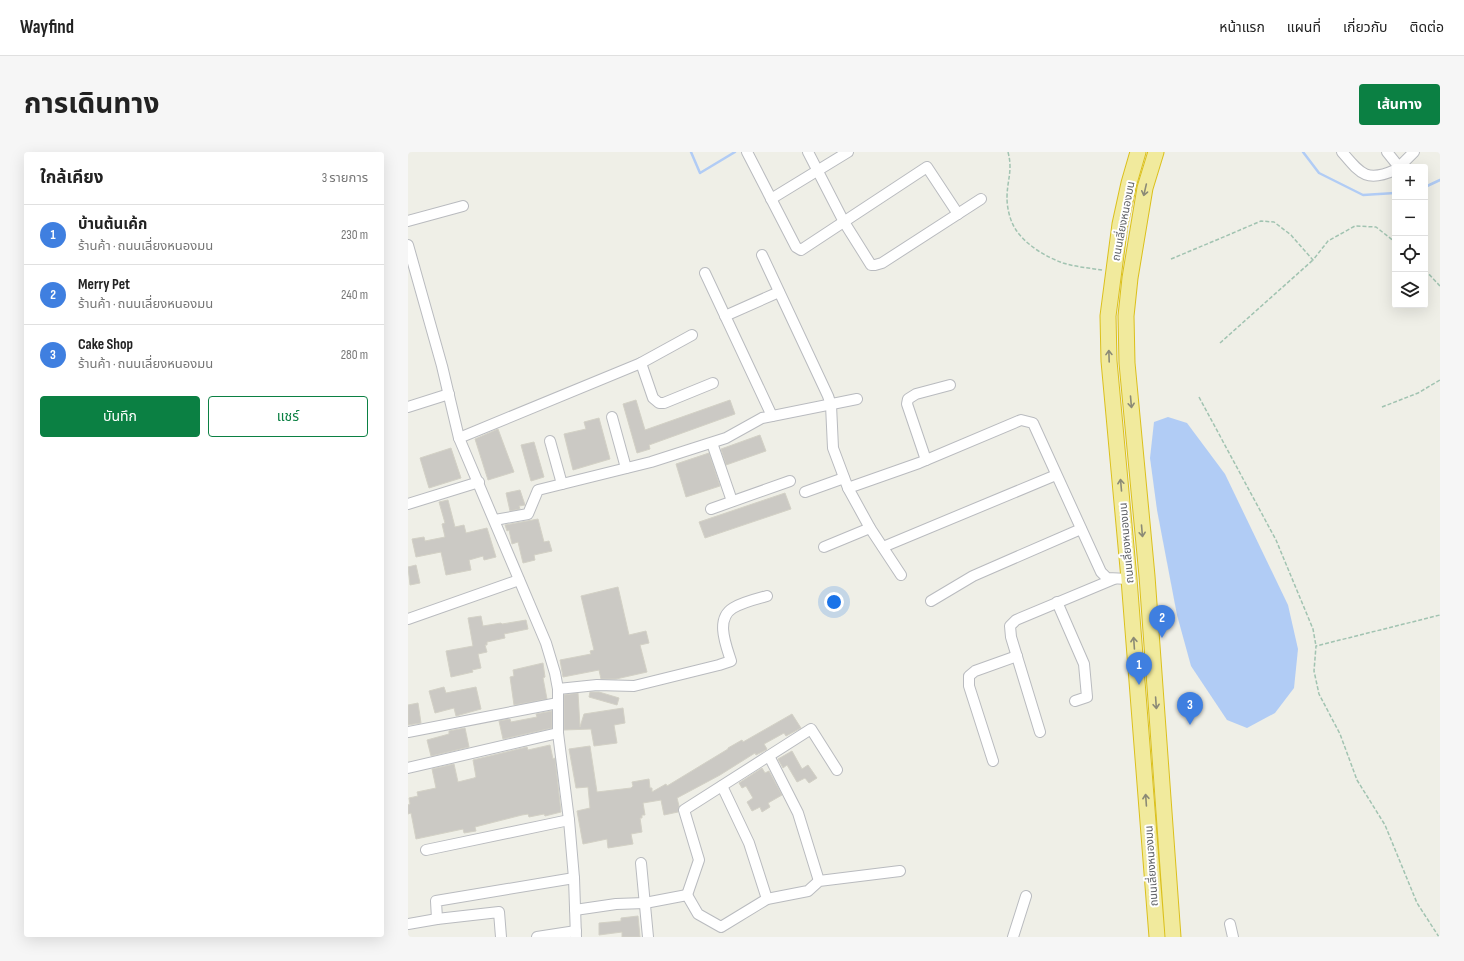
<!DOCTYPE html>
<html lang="th">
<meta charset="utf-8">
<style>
body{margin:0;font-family:"Sofia Sans Condensed","Noto Sans Thai",sans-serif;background:#f6f6f6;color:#222}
.controls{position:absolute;right:12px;top:12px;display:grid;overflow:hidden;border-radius:4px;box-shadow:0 4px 16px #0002}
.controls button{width:36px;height:36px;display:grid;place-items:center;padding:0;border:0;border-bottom:1px solid #e0e0e0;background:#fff;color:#222;font:20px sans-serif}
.you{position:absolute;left:426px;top:450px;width:14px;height:14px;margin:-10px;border:3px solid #fff;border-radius:50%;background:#1a73e8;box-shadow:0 0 0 6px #1a73e833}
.badge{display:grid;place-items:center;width:26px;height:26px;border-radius:50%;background:#0b8043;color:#fff;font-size:13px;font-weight:700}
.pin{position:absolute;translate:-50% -33px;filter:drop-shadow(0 1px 2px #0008)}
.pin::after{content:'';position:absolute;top:21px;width:14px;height:12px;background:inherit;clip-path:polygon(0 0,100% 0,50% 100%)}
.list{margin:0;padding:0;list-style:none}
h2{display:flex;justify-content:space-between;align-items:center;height:52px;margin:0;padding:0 16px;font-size:17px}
h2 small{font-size:13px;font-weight:400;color:#767676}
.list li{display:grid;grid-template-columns:26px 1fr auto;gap:12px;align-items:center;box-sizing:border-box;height:60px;padding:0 16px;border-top:1px solid #e0e0e0}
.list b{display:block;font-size:15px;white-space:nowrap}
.list p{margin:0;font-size:13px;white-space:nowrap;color:#767676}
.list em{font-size:13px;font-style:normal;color:#767676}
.actions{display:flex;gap:8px;padding:12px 16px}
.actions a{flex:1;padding:9px 0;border:1px solid #0b8043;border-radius:4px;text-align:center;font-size:14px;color:#0b8043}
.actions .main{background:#0b8043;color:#fff}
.icon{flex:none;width:22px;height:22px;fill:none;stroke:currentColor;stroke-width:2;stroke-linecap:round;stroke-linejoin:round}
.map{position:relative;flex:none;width:1032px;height:785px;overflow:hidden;border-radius:4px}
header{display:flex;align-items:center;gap:24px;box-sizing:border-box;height:56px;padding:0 20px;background:#fff;border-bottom:1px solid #e0e0e0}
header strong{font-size:19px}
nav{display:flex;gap:22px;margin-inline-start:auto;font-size:14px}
.intro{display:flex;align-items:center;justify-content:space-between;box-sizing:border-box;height:96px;padding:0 24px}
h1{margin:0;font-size:28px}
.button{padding:10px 18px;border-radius:4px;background:#0b8043;color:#fff;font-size:14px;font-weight:700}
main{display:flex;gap:24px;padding:0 24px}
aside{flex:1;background:#fff;border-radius:4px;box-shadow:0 4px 16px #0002}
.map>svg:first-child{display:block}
</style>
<header>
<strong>Wayfind</strong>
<nav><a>หน้าแรก</a><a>แผนที่</a><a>เกี่ยวกับ</a><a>ติดต่อ</a></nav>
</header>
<div class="intro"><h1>การเดินทาง</h1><a class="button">เส้นทาง</a></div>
<main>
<aside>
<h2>ใกล้เคียง<small>3 รายการ</small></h2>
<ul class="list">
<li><span class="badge" style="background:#3f7fe0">1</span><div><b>บ้านต้นเค้ก</b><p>ร้านค้า · ถนนเลี่ยงหนองมน</p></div><em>230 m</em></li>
<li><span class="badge" style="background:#3f7fe0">2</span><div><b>Merry Pet</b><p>ร้านค้า · ถนนเลี่ยงหนองมน</p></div><em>240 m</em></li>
<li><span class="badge" style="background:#3f7fe0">3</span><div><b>Cake Shop</b><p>ร้านค้า · ถนนเลี่ยงหนองมน</p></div><em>280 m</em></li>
</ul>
<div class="actions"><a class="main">บันทึก</a><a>แชร์</a></div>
</aside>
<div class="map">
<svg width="1032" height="785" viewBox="0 0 1032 785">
<rect width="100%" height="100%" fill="#efefe7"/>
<!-- water -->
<path fill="#b1ccf5" d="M760,265L779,271L817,322L880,453L890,497L886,536L867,561L839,576L819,568L783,514L769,463L749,358L742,306L746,270Z"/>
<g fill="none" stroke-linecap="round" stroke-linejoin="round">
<!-- stream -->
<g stroke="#b1ccf5" stroke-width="2.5">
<path d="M283,0L292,21L327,0"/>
<path d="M895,0L911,21L955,43L987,41"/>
<path d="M1017,35L1032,28"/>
</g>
</g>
<!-- building -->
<g fill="#cbc9c4" stroke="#d3d1c6">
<path d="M228,248L237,278L322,248L327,262L241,293L242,297L229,301L215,252Z"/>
<path d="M191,266L202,307L165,318L156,282L178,277L176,270Z"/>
<path d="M90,277L106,320L80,328L67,287Z"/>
<path d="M352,283L358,299L318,313L313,297Z"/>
<path d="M126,290L136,325L123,329L113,293Z"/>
<path d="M43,296L53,326L21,336L12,306Z"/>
<path d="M301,301L312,334L278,345L268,312Z"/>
<path d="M112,338L117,353L111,354L112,357L102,359L98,341Z"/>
<path d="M377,341L383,357L297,386L291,370Z"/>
<path d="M40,348L47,375L56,373L58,381L79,376L88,405L76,408L75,404L61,408L63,418L38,423L33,400L8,405L4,387L16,385L17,389L37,385L34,372L37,371L31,350Z"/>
<path d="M130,367L136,390L141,389L144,399L126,403L127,408L115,411L110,390L104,392L101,378L99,379L97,373Z"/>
<path d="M8,413L12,431L2,433L0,415Z"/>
<path d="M210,435L221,483L238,479L241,491L232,493L239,520L208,527H193L191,518L155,525L152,508L183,502L182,499L186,498L173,444Z"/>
<path d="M73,464L75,474L93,471L94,472L118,468L120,477L96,482L97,486L79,490V493H77L79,500L70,502L73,516L64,518L65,520L43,525L38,499L65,494L60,466Z"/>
<path d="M135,511L137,525L135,526L139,547L106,553L102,525L106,524L105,518Z"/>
<path d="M36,535L38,541L68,535L73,557L48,564L46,556L27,561L21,539Z"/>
<path d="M182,540H191L211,546L209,553L181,545Z"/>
<path d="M170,541L172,575L176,562L215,556L217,571L206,573L209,591L186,594L183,577L156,578V543Z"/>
<path d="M10,551L13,571L0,573V553Z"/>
<path d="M144,559V576L95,587L91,569L102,567L103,570L129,565L128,562Z"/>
<path d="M384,562L393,576L378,584L376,581L356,592L359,597L358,598L348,603L347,601L312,623L269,646L271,654L270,660L256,663L253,648L235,651L237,663H234V666H232L234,680L223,682L225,692L200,696L199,687L175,692L169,659L182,656L180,635L168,636L161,597L182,594L189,640L223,636L225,634L224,630L241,627L242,636H244V640L258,632L259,634L320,597V596L334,588L335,590Z"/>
<path d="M57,576L61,595L23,604L19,588L41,582V579Z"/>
<path d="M142,593L145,607L147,606L153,660L137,664L136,662L121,665L120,662L114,663L67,675L68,679L56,681L55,677L8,687L3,661L0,662V653L2,652L1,646L10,644L9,640L28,636L24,617L46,612L50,630L66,626L68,625L65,608L119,595L120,598Z"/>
<path d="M384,599L394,617L400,613L409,626L401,631L397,626L389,630L379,613L375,616L370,607Z"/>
<path d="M354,616L357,621L361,619L374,643L360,651L362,655L354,660L352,655L344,659L339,650L345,646L338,634L334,636L331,631Z"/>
<path d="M230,764L232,785H214V780L191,783V771L213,769V766Z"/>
</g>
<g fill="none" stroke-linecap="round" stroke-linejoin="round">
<defs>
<g id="minor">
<path d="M339,0L388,95L393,98L519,15L550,62"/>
<path d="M400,0L436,70L463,113H467L474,111L573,47"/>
<path d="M934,0C952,21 958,31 987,18"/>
<path d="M979,0L991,15"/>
<path d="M991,15L1006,0"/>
<path d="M363,47L440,0"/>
<path d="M0,69L55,54"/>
<path d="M0,93L34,214L51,286L138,491L147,521L150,537V581L161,668L166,726L168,785"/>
<path d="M354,103L420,244L423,253L425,296L440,336L462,376L493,423"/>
<path d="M297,121L364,264"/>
<path d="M317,164L371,140"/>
<path d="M233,211L245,246L251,251H256L305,231"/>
<path d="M0,255L41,242"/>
<path d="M204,265L218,316"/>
<path d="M51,286L233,211L284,183"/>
<path d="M142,289L154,332"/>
<path d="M304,291L324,349"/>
<path d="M518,308L499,252L500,247L508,242L542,233"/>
<path d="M440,336L511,311L613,268L625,271L693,420L699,426L721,427"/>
<path d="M397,340L436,326"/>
<path d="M0,352L71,330"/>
<path d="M303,357L382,329"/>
<path d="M87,368L120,362L130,338L243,310L296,293L318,286L354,266L449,247"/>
<path d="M416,395L462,376"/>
<path d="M475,395L648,323"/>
<path d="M523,449L565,424L673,377"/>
<path d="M649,450L676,512L679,545L667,549"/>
<path d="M0,467L111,428"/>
<path d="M150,537L189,533L226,534L311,513L323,509C318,493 307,467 325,456C335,450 348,447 359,444"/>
<path d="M0,580L150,551"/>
<path d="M632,580L603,485L602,474L608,468L706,427"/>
<path d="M361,604L390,661L411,729"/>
<path d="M585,609L561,534V524L567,519L609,504"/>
<path d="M0,616L150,581"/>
<path d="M314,634L341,691L359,747"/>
<path d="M18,698L161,668"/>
<path d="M233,711L240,785"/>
<path d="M279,743L291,708L276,658L403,577L429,618"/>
<path d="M167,758L208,752L237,751L279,743L290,762L313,775L359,747L400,739L411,729L492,719"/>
<path d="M29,767L28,749L166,726"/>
<path d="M0,772L29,767L91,760L93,785"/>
<path d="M822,772L825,785"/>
<path d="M129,785L168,779"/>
<path d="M605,785L618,744"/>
</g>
<g id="highway">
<path d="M730,0L721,31L712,72L700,164L701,209L721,427L749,785"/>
<path d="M748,0L737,36L722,126L718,164L719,211L739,424L765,785"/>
</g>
</defs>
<!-- minor casing -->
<use href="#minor" stroke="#b9bbbf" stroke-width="12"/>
<!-- highway casing -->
<use href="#highway" stroke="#dbc01c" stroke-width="17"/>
<!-- path -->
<g stroke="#a1c3b1" stroke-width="1.5" stroke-dasharray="4 2" stroke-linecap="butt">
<path d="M600,0C605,19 599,28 599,46C599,56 602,69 608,78C618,93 638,105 655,111C668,115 681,116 694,118"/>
<path d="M763,107L818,84L853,69L866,70L883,83L905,108L920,89L947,74L968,75L987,90"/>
<path d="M1017,118L1032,134"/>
<path d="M812,191L905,108"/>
<path d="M791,245L868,388L905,477L908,494"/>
<path d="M974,255L1010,241L1032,228"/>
<path d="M1031,785L1009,751L977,673L949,628L932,582L911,542L906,519L908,494L1032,463"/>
</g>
<!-- minor -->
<use href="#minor" stroke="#fff" stroke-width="10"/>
<!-- highway -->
<use href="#highway" stroke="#f1ea9d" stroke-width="15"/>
</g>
<!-- one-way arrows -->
<defs><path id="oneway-shaft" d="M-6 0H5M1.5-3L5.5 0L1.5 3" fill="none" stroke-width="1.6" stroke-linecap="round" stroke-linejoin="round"/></defs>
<g stroke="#8b8a76">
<use href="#oneway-shaft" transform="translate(737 38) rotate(103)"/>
<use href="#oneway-shaft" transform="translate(701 204) rotate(-92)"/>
<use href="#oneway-shaft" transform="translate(723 250) rotate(85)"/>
<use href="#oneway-shaft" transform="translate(713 333) rotate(-95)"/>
<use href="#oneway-shaft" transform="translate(734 379) rotate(85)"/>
<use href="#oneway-shaft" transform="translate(726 491) rotate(-94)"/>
<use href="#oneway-shaft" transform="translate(748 551) rotate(86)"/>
<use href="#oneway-shaft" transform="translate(738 648) rotate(-94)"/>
</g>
<g text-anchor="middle" stroke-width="4" stroke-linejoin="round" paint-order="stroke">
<!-- street labels -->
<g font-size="11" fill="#5f6166" stroke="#fff">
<text transform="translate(715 69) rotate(-79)" y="4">ถนนเลี่ยงหนองมน</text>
<text transform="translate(718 391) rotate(-95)" y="4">ถนนเลี่ยงหนองมน</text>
<text transform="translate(743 714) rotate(-94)" y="4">ถนนเลี่ยงหนองมน</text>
</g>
</g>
</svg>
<div class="controls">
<button>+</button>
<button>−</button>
<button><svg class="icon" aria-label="locate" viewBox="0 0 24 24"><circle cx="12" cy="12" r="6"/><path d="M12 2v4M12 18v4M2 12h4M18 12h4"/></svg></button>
<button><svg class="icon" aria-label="layers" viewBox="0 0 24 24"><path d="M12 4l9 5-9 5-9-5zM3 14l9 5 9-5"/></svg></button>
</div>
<div class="you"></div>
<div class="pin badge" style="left:731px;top:533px;background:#3f7fe0">1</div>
<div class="pin badge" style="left:754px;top:486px;background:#3f7fe0">2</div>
<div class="pin badge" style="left:782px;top:573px;background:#3f7fe0">3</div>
</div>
</main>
